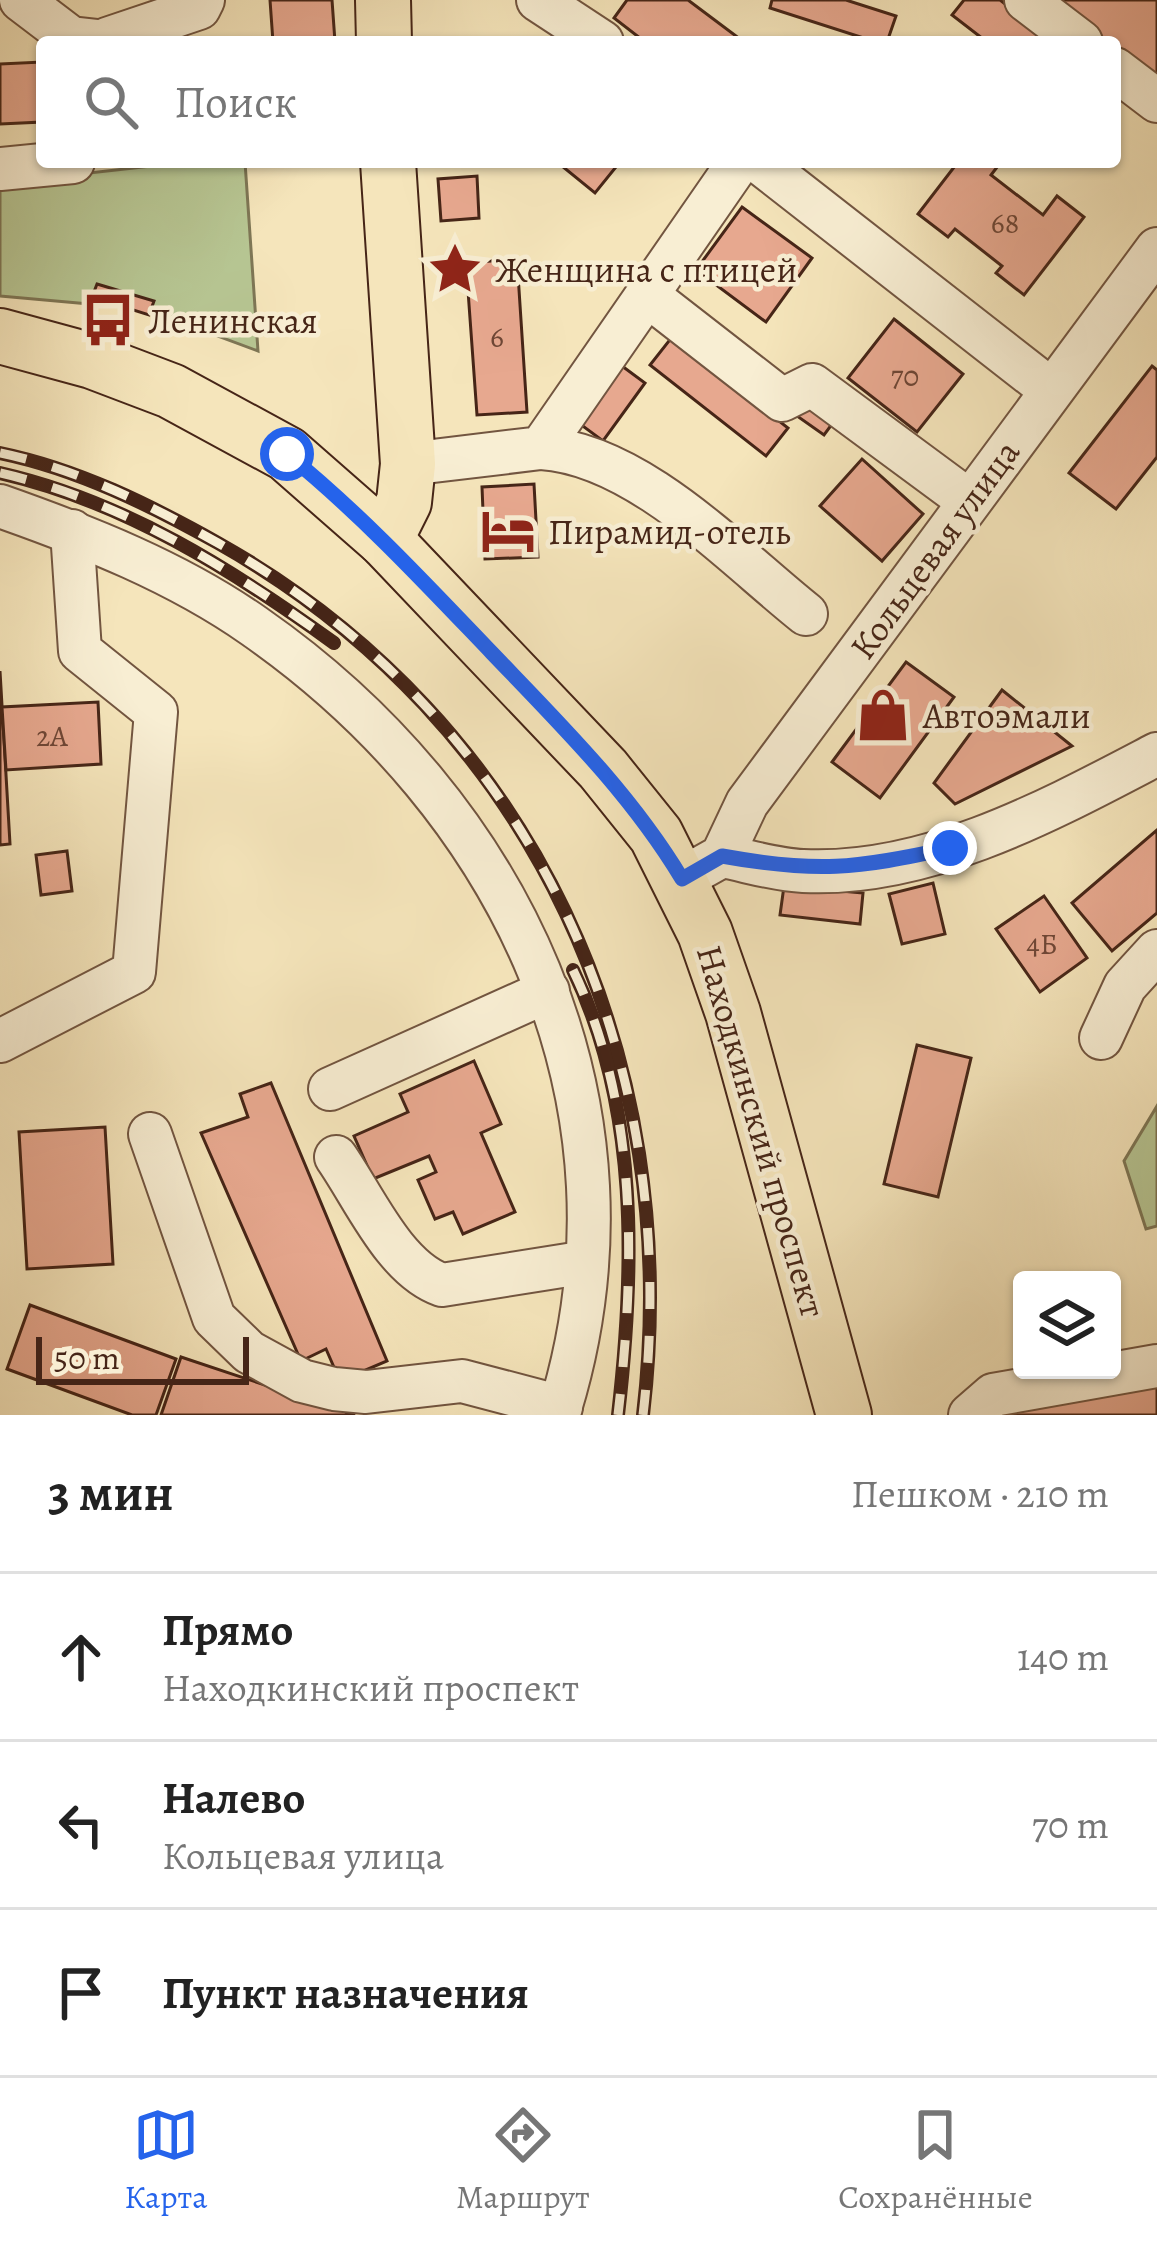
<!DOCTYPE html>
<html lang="ru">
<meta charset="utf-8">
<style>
body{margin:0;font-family:Alegreya,serif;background:#f6f6f6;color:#222}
.controls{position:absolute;right:36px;bottom:36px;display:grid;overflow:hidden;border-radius:12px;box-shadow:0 3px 9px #0004}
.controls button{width:108px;height:108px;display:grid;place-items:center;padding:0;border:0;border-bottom:3px solid #e0e0e0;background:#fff;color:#222;font:60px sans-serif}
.scale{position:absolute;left:36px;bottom:30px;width:213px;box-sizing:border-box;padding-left:12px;border:6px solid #462517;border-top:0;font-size:33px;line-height:42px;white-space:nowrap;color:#462517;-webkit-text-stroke:9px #f8eed3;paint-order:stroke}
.stop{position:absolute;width:36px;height:36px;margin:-27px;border:9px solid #2563eb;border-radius:50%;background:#fff}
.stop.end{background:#2563eb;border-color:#fff;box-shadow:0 3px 12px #0008}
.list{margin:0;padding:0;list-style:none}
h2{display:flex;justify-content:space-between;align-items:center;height:156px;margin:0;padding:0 48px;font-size:51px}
h2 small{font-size:39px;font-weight:400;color:#767676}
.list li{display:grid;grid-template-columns:78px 1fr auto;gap:36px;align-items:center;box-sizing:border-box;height:168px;padding:0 48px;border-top:3px solid #e0e0e0}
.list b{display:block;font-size:45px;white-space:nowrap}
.list p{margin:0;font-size:39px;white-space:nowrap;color:#767676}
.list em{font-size:39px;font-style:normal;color:#767676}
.icon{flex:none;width:66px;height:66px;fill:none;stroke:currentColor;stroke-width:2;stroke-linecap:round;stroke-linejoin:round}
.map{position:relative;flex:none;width:1157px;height:1415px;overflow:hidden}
.search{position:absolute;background:#fff;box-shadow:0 3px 9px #0004;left:36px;right:36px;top:36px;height:132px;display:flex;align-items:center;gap:30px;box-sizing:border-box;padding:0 42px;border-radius:12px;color:#767676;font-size:45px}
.sheet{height:660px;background:#fff}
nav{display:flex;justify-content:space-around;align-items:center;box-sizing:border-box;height:168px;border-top:3px solid #e0e0e0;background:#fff;font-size:33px;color:#767676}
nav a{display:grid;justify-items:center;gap:6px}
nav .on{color:#2563eb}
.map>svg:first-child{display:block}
</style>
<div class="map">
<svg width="1157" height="1415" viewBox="0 0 1157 1415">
<rect width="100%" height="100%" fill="#f5e5bb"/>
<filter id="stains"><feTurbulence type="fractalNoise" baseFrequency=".00167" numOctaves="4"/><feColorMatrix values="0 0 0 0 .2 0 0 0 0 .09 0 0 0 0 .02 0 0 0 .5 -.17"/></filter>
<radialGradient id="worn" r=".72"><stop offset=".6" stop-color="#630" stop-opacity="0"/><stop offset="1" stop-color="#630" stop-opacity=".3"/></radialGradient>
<!-- green -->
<g fill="#b7c693" stroke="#7e7655" stroke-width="3">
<path d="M187,162H245L258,351L145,309L0,296V183Z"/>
<path d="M1157,1106V1226L1146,1229L1124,1161Z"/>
</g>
<!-- building -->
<g fill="#e7a88f" stroke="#462517" stroke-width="3">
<path d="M270,0H332L335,42H273Z"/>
<path d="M627,0H688L744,42H645L614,18Z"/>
<path d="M772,0H846L896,16L887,42H876L770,8Z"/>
<path d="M964,0H1000L1055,42H987L952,15Z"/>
<path d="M1048,0H1157V82L1115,50V42H1104Z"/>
<path d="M42,62V122L0,124V64Z"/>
<path d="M557,162H620L595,193Z"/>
<path d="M958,162H1001L991,175L1043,215L1057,196L1084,217L1024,295L996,273L1002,266L955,229L948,237L918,214Z"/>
<path d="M477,176L479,218L441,221L438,179Z"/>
<path d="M742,207L812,258L766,322L696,270Z"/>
<path d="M517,259L527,412L477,415L466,263Z"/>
<path d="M97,284L154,301L149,315L92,297Z"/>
<path d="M894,319L963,374L917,432L848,378Z"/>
<path d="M672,337L788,428L766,456L650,365Z"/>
<path d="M622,366L645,383L603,441L580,424Z"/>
<path d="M1152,366L1157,370V457L1116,509L1069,473Z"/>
<path d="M811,397L838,416L824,435L797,416Z"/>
<path d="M862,459L923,514L882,561L820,506Z"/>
<path d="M534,484L538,557L485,559L482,487Z"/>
<path d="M906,662L954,697L880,798L832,762Z"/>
<path d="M0,671L10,844L0,845Z"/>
<path d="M1002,690L1072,746L955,804L934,783Z"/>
<path d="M98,702L101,764L6,770L2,707Z"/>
<path d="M1157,830V913L1112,951L1072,903Z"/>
<path d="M67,851L72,891L41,895L36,855Z"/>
<path d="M933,883L945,934L902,944L889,894Z"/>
<path d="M784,886L863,893L860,924L780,915Z"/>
<path d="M1044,896L1087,958L1040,992L996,929Z"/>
<path d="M917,1045L971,1058L938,1197L884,1184Z"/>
<path d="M474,1061L501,1124L481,1133L515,1212L463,1234L453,1212L435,1219L418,1180L436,1172L429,1156L373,1179L354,1136L408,1112L400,1094Z"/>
<path d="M271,1083L387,1361L340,1381L326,1349L301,1361L201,1133L248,1117L240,1094Z"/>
<path d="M105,1127L113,1264L27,1269L19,1132Z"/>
<path d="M30,1305L176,1359L156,1415H132L7,1369Z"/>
<path d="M181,1357L355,1415H161Z"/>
<path d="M1157,1380V1415H997Z"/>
</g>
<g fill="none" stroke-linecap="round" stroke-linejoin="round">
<defs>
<g id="minor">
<path d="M21,0L71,38L107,42"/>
<path d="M538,0L602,42"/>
<path d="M1026,0L1081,42"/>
<path d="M107,39L199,8L203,0"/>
<path d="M1115,69L1157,101"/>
<path d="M759,162L1051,390"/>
<path d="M0,169L73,162"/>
<path d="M647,295L782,400L812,385L969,501"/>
<path d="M541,448C638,454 732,555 806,614"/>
<path d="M408,464L541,448L739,162"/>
<path d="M0,506C88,537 177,572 254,626C511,805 656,1105 558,1415"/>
<path d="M722,856C748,861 776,870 803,871C928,877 1050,810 1157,754"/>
<path d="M681,879L722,856L747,803L1157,249"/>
<path d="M1101,1038L1125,986L1157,951"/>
<path d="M0,1041L134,972L156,712L80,651L72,531"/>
<path d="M330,1089L548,991"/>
<path d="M150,1134L214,1318L249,1352L302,1381L334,1389L366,1392L462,1381L561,1407"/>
<path d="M336,1157C364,1197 394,1268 442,1285L587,1262"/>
<path d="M970,1415L993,1395L1157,1366"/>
</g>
<g id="major">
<path d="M383,0L384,42"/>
<path d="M0,336L92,361L171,391L287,454L385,540L603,769L656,835L705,933L733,1013L844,1415"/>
<path d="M385,540L404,502L408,464L388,162"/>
</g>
</defs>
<!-- minor casing -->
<use href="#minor" stroke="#725540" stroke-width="46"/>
<!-- major casing -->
<use href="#major" stroke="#462517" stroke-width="58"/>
<!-- minor -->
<use href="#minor" stroke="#f8eed3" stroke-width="42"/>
<!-- major -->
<use href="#major" stroke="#f5e5bb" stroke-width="54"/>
<defs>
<g id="rail">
<path d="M0,453C78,469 150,505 218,543C536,722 685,1059 643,1415"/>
<path d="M0,473C124,501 233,570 334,643"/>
<path d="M573,970C639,1107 635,1268 618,1415"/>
</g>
</defs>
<!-- rail casing -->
<use href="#rail" stroke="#462517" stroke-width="14"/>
<!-- rail -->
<use href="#rail" stroke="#f8eed3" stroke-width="9" stroke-dasharray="27" stroke-linecap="butt"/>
</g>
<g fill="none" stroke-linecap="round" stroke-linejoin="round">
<!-- route -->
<path stroke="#2563eb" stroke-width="15" d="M287,454C362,515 426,584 492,653C561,725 631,794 682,879L722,856C816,873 856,869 950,848"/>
</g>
<!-- icons -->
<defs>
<symbol id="sight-bare" viewBox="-9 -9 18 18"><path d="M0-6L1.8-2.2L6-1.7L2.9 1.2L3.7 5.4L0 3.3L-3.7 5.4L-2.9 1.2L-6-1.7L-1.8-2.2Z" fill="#8f2418" stroke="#f8eed3" stroke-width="2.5" paint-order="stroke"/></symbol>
<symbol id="bus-bare" viewBox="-9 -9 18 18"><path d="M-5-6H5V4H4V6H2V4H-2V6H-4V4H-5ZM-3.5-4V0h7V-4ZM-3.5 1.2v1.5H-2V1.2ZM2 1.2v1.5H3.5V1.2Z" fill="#8f2418" stroke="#f8eed3" stroke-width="2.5" paint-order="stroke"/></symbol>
<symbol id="hotel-bare" viewBox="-9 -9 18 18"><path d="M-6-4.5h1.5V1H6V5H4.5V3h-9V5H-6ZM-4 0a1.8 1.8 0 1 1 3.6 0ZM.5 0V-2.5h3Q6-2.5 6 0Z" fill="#8f2418" stroke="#f8eed3" stroke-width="2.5" paint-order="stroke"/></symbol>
<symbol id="shop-bare" viewBox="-9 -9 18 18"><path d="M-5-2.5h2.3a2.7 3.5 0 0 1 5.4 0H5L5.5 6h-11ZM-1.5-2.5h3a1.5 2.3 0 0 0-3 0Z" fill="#8f2418" stroke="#f8eed3" stroke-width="2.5" paint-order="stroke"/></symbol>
</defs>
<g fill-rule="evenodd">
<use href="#sight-bare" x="417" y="231" width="76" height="76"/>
<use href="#bus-bare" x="70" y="282" width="76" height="76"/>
<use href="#hotel-bare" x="470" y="493" width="76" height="76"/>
<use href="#shop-bare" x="845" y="677" width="76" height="76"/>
</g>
<g text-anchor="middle" stroke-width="9" stroke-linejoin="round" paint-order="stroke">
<!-- number labels -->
<g font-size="30" fill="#6e4635">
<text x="1005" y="233">68</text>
<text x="497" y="347">6</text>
<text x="905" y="386">70</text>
<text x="52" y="746">2А</text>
<text x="1042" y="954">4Б</text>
</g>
<!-- poi labels -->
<g font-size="36" fill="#462517" stroke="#f8eed3" text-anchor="start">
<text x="495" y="282">Женщина с птицей</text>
<text x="148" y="333">Ленинская</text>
<text x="548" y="544">Пирамид-отель</text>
<text x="923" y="728">Автоэмали</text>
</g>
<!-- street labels -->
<g font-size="36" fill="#462517" stroke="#f8eed3">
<text transform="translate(934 549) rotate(-54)" y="13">Кольцевая улица</text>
<text transform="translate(762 1131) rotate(74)" y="13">Находкинский проспект</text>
</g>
</g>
<rect width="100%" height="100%" filter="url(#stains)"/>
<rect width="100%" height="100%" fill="url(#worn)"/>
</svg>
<div class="controls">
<button><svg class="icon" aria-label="layers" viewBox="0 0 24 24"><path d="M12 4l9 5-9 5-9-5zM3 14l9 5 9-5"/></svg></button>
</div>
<div class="scale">50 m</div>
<div class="stop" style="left:287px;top:454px"></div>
<div class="stop end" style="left:950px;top:848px"></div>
<div class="search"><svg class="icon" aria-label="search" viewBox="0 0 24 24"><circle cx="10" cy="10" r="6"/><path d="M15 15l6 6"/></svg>Поиск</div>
</div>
<section class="sheet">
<h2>3 мин<small>Пешком · 210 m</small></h2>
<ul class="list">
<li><svg class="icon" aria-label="ahead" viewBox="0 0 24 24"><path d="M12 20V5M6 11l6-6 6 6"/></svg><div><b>Прямо</b><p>Находкинский проспект</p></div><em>140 m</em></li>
<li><svg class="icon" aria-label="left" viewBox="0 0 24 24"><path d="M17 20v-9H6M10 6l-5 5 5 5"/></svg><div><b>Налево</b><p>Кольцевая улица</p></div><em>70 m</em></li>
<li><svg class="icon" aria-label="arrive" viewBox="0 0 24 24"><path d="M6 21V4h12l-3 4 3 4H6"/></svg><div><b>Пункт назначения</b></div></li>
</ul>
</section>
<nav>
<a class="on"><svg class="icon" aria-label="map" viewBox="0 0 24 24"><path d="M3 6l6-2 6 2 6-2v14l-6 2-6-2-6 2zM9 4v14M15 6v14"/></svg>Карта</a>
<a><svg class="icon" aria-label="directions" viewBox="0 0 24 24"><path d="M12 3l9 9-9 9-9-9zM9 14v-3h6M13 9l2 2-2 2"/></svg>Маршрут</a>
<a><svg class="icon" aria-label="saved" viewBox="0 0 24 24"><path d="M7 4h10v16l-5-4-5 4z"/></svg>Сохранённые</a>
</nav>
